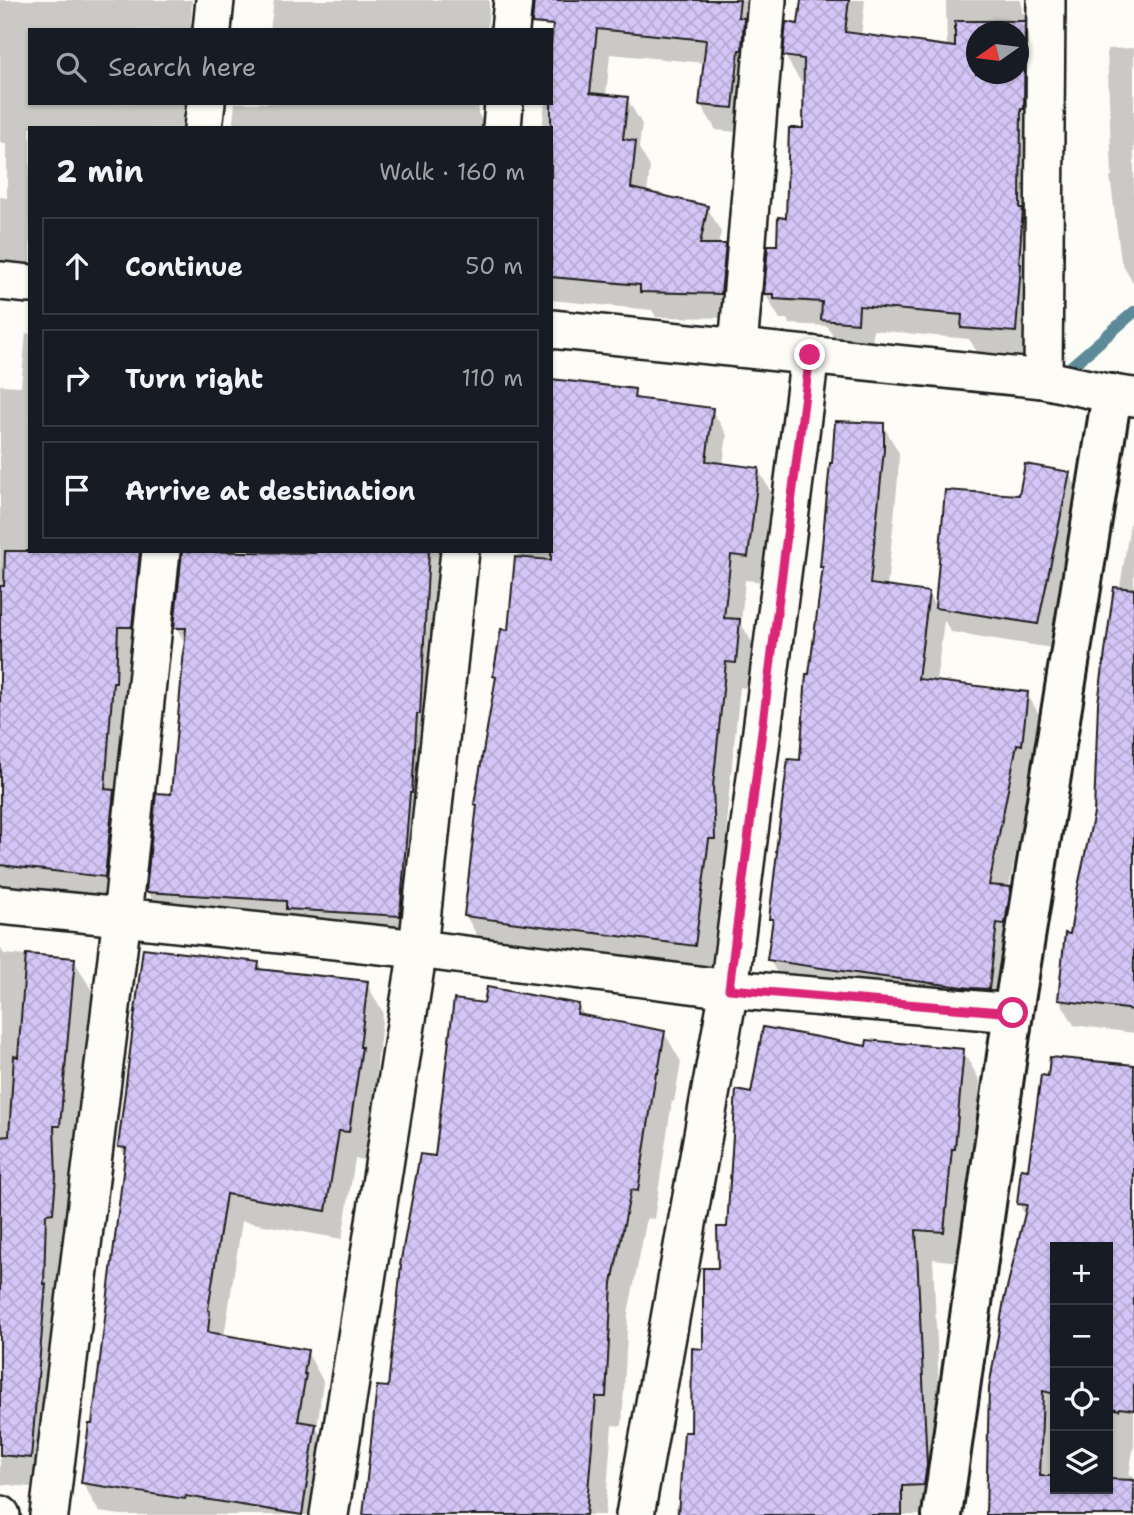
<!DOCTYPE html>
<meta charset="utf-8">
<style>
body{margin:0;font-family:"Shantell Sans",sans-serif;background:#242831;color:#f1f3f6}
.controls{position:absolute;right:21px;bottom:21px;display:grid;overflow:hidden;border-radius:0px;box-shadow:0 2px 5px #0004}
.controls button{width:63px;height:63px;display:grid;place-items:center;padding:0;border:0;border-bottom:2px solid #363941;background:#171b24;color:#f1f3f6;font:35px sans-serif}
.compass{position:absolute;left:966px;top:21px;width:63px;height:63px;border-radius:50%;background:#171b24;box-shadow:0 2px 5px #0004;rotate:256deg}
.stop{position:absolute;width:21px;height:21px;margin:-16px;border:5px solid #db2777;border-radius:50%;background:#fff}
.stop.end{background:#db2777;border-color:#fff;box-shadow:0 2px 7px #0008}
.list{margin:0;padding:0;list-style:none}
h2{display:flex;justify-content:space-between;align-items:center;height:91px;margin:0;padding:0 28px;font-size:30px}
h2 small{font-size:23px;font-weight:400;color:#9ea1a6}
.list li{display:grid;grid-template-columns:46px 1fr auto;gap:21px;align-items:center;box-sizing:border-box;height:98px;margin:0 14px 14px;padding:0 14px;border:2px solid #363941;border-radius:0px}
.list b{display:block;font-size:26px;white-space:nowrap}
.list em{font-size:23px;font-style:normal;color:#9ea1a6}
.icon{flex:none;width:38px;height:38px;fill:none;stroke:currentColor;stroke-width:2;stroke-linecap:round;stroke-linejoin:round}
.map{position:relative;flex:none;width:1134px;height:1515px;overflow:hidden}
.search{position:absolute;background:#171b24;box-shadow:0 2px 5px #0004;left:28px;top:28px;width:525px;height:77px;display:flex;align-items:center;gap:18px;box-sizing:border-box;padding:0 24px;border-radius:0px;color:#9ea1a6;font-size:26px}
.panel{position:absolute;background:#171b24;box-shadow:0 2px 5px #0004;left:28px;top:126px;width:525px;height:427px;border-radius:0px}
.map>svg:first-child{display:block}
</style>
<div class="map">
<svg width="1134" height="1515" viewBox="0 0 1134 1515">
<defs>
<pattern id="building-cross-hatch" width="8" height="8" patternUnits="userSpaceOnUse" patternTransform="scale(1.75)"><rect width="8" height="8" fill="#d3c5f6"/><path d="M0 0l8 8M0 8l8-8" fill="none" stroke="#b5a9d2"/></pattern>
</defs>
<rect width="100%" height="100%" fill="#fdfcf7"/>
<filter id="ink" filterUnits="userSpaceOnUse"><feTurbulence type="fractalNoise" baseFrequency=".0143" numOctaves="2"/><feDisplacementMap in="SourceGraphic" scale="14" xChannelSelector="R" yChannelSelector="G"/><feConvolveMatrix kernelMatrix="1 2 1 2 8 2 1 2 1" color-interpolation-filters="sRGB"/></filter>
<g filter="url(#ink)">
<!-- shadow -->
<g fill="#0003" fill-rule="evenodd">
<path d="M0,0H192L191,22L195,30H30V103H184L182,128H30V264L0,262V197L7,198V145L5,143L0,142Z"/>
<path d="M274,0H489V8L487,30H270Z"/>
<path d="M559,0H756L746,133L716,130L701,105L705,63L610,54L606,96L627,99L642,124L639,148L650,167L647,194L707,207L721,232L718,246H725L739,271L735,318L656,317L652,310L551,300V128H542L545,103H551Z"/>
<path d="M803,0H865L861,36L947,48L946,1L941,0H1021L1022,13H1024L1038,38L1029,356L977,352L969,339L873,330L872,347L838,345L827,326L790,324L787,319H780L765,294L788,219L804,130L805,81H800L785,56L800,26ZM976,32H1018V74H976Z"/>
<path d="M1134,48V284L1121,261L1110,176H1112L1107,49Z"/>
<path d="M235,103H479L478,113L483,122V128H236L233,122Z"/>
<path d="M26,333L30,334V551H443L416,943L164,920L148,892L172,796L186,645L176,627L183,559L180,558L168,560L121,905L0,891V385L21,386Z"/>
<path d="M633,390L639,400L711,409L727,435L723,465L758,469L773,496L763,582L745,580L741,624L755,647L750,689L740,687L727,813L729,865H723L710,972L481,942L466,916L479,809L476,804L498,680L495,676L510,632L518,551H551Z"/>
<path d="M883,425L899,453L898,478L887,588L928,594L937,609L947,492L1020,497L1069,474L1083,498L1052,648L951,632L944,620L936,683L1027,694L1043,721L1037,772L1032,771L1009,888L1025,916L1004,1017L785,987L769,959L774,924L771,918L802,762L810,676L824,571L822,566Z"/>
<path d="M1133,504H1134V1033L1074,1025L1059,999L1096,813L1115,619Z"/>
<path d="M0,947L4,954L74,960L92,991L77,1157L71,1156L73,1209L70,1244H63L61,1313L48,1489L0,1484Z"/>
<path d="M258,963L262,971L366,983L383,1012L376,1075L377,1078L365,1160L355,1159L342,1239L242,1221L224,1337L307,1352L323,1381L317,1429L332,1455L322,1515H121L99,1512L83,1483L93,1426L127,1158L120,1146Z"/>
<path d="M486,1005H578L585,1017L664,1032L681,1062L674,1102L672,1101L654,1219L647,1218L628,1314L622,1426L612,1425L605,1515H365L437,1158Z"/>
<path d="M868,1048L963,1051L980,1081L971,1179L969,1178L960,1262L933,1259L944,1496L941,1515H676V1505H681L705,1351L729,1229L752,1095Z"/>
<path d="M1134,1067V1445L1129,1475L1134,1476V1515H988L1026,1217L1019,1204L1030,1172ZM1055,1247H1108V1489H1055Z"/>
</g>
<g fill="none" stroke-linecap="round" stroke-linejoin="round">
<!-- stream -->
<path stroke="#5d8a98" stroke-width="12" d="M1066,371L1134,312"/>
</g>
<!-- building -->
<g fill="url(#building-cross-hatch)" stroke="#1c1c1c" stroke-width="2" fill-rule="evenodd">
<path d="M534,0H740L738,17L744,18L742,50H739L733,108L699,105L706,40L597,29L590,93L628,97L623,139L636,141L631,188L708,206L700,244H726L721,294L640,292V285L551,277V46L553,25L532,23Z"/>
<path d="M801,0H849L845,32L955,47V21H1025L1024,109H1021L1020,208H1023L1019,263L1021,264L1016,332L961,328L962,315L859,306L858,323L821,320L822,302L774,299V294H764L768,245H777L778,217L786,218L789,128H803L804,59L783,56L786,22L798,24ZM976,32H1018V74H976Z"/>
<path d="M551,379L635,389L634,398L713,408L706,461L759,468L748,557L731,555L724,618L740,619L736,663L726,662L713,786L715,839H709L695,946L464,916L477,805L474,804L496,677L493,676L501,629L508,630L515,557L551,560Z"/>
<path d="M835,421L884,423V450L870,584L929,592L918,679L1028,692L1022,745L1017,744L989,885L1011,887L1005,924L997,923L989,989L971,988L876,976L767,960L773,919H769L777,852L776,851L788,759L800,760L806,674H809L823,567H820L830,463H832Z"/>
<path d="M1025,464L1070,472L1038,624L935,608L945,490L1019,495Z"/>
<path d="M5,551H140L132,627H118L116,682H113L105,789L114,790L105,877L0,865V586H4Z"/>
<path d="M182,551L315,553V551H429L420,714H417L412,793H410L400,916L286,909V901L146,892L156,793L171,794L186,628H174Z"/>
<path d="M1114,587L1134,589V1010L1058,1000L1065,933L1070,934L1077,891L1094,813L1098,703Z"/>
<path d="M143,948L259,962L258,969L368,981L360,1047H362L349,1132L339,1131L326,1211L226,1194L208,1310L210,1311L208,1332L308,1350L304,1374H306L298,1421L316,1424L302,1515L186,1496L185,1499L81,1483L89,1424H92L126,1148L118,1147Z"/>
<path d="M26,954L75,958L60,1126H54L56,1177L53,1213L46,1214L44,1284H46L31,1458L0,1455V1137L9,1136L14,1056L18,1057Z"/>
<path d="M487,987L579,1004L577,1014L665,1031L658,1073H656L638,1191L631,1190L612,1283L606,1397H596L586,1515H363L377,1386L388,1387L401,1266L400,1265L420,1154L435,1156L454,999L484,1003Z"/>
<path d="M763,1027L866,1046L867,1040L964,1049L955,1149H952L944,1232L916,1230L927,1465L924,1485L902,1486V1515H678L684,1432H691L692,1348L703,1349V1268H718L717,1227H727L736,1090L751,1093Z"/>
<path d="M1050,1057L1134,1065V1410L1120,1408L1119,1410L1108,1407V1247H1055V1394L1043,1391L1040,1476H1055V1489H1108V1479L1134,1480V1515H986L989,1388L1004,1300L1027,1205L1017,1204L1021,1169L1028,1170L1041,1075L1048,1076Z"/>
</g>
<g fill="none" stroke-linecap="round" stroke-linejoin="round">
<defs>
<g id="minor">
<path d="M212,30L215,0"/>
<path d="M510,30L513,0"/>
<path d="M203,128L206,103"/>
<path d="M502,128L504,103"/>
<path d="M0,281L30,284"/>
<path d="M551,329L1043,379L1112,394L1134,397"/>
<path d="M738,348L767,0"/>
<path d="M1043,379L1046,0"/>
<path d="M0,905L122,917L418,949L729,989L1013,1013"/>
<path d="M0,1515H1"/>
<path d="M49,1515L122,917L161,551"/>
<path d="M329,1515L418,949L460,551"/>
<path d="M635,1515L729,989L810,355"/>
</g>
<path id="tertiary" d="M942,1515L1013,1013L1112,394"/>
</defs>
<!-- minor casing -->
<use href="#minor" stroke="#1c1c1c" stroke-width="42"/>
<!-- tertiary casing -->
<use href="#tertiary" stroke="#1c1c1c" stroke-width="44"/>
<!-- minor -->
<use href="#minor" stroke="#fdfcf7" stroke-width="37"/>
<!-- tertiary -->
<use href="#tertiary" stroke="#fdfcf7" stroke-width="38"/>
</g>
</g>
<g fill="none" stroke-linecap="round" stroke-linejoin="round" filter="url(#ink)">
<!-- route -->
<path stroke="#db2777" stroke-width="9" d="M810,355L729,989L1013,1013"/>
</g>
</svg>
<div class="controls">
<button>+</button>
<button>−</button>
<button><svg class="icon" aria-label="locate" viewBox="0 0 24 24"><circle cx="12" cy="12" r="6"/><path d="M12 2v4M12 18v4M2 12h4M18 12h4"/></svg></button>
<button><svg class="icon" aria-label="layers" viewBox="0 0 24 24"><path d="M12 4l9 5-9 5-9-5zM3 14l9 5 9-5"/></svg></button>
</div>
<svg class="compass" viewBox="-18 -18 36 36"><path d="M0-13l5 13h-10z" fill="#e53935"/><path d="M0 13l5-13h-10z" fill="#9ea1a6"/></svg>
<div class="stop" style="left:1013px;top:1013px"></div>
<div class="stop end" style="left:810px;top:355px"></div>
<div class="search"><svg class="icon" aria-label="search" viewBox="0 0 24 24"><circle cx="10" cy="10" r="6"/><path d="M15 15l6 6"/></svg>Search here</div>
<section class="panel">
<h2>2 min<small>Walk · 160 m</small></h2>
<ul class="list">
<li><svg class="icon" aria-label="ahead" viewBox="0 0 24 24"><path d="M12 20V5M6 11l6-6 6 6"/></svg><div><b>Continue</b></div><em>50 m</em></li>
<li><svg class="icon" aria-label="right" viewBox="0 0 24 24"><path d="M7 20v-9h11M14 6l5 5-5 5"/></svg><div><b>Turn right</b></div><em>110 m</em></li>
<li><svg class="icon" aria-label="arrive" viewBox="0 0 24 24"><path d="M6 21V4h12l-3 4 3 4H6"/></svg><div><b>Arrive at destination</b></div></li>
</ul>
</section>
</div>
